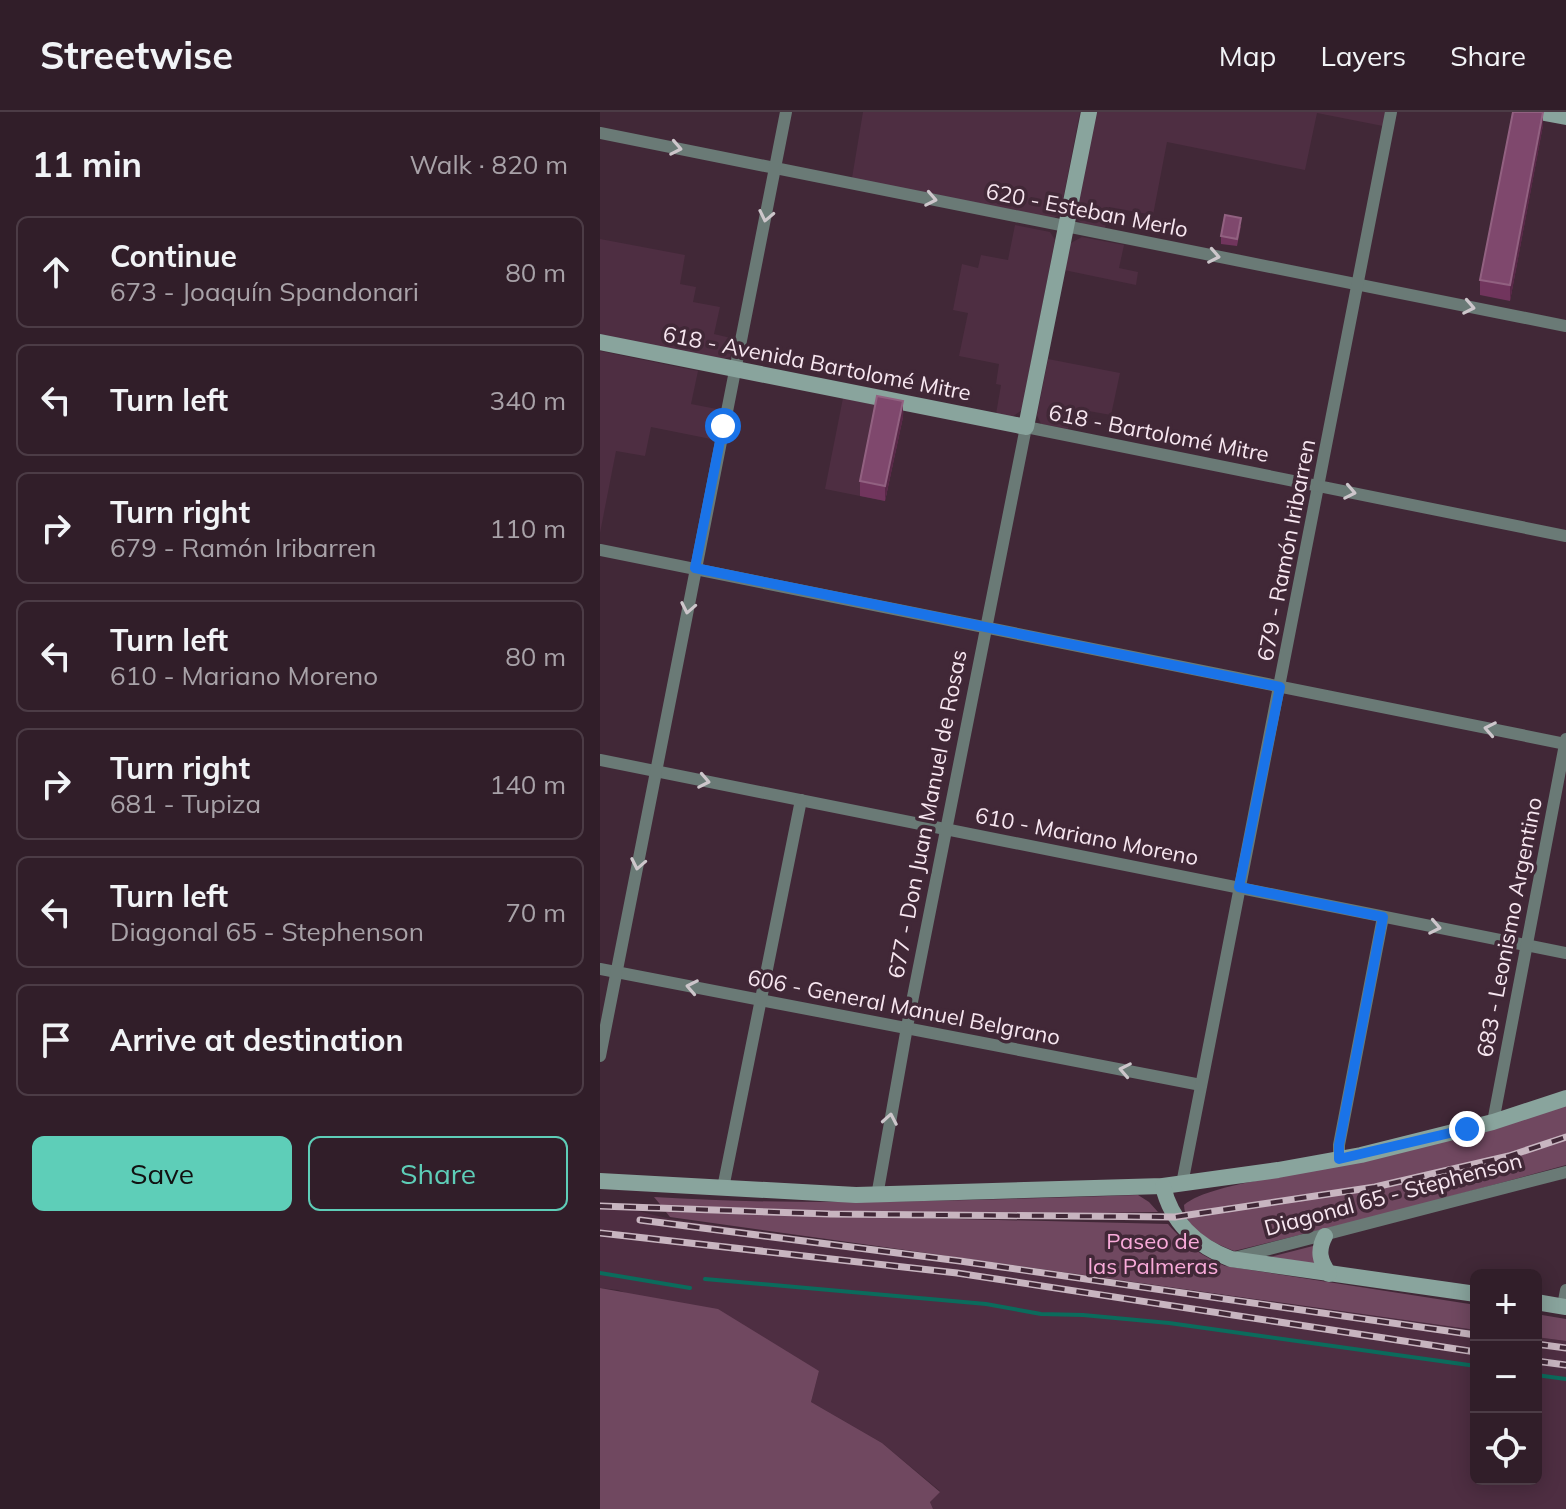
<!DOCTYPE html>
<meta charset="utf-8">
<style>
body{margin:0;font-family:Mulish,sans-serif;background:#3d2b35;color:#f1f3f6}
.controls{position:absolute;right:24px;bottom:24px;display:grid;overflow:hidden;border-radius:12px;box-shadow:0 4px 20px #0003}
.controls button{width:72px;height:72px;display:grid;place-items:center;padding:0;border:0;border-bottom:2px solid #4c3c46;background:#311e29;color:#f1f3f6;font:40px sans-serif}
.stop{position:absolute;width:24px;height:24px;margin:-18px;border:6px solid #1a73e8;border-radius:50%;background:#fff}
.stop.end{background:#1a73e8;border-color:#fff;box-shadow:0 2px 8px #0008}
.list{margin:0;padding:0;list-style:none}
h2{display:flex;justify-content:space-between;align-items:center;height:104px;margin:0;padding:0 32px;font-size:34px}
h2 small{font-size:26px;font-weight:400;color:#a8a2a8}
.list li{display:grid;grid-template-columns:52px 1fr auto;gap:24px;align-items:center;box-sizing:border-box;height:112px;margin:0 16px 16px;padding:0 16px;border:2px solid #4c3c46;border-radius:12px}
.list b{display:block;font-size:30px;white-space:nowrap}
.list p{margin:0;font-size:26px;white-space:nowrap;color:#a8a2a8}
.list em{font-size:26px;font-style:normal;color:#a8a2a8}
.actions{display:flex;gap:16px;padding:24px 32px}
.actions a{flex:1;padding:18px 0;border:2px solid #5eceb8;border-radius:12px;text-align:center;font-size:28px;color:#5eceb8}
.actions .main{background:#5eceb8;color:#111}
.icon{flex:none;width:44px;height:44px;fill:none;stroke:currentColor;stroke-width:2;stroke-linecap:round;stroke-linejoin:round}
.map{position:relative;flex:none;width:966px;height:1397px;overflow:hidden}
header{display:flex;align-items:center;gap:48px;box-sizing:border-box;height:112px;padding:0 40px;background:#311e29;border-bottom:2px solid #4c3c46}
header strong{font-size:38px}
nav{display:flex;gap:44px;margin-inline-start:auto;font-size:28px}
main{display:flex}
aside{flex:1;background:#311e29}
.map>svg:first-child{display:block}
</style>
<header>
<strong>Streetwise</strong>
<nav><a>Map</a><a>Layers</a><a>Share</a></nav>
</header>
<main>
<aside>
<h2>11 min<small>Walk · 820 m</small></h2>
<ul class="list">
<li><svg class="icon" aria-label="ahead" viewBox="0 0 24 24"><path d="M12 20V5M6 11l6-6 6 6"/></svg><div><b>Continue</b><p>673 - Joaquín Spandonari</p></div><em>80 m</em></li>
<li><svg class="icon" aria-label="left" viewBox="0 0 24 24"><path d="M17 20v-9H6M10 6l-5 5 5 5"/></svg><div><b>Turn left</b></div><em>340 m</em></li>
<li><svg class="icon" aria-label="right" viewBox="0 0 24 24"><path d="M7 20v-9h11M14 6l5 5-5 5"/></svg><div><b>Turn right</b><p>679 - Ramón Iribarren</p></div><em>110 m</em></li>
<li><svg class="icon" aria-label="left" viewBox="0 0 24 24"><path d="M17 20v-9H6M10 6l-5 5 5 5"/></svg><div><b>Turn left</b><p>610 - Mariano Moreno</p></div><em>80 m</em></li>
<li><svg class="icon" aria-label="right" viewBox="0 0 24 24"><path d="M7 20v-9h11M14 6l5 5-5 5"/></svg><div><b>Turn right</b><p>681 - Tupiza</p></div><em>140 m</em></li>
<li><svg class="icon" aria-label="left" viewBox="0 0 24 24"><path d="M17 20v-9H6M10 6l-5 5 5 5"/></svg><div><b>Turn left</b><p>Diagonal 65 - Stephenson</p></div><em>70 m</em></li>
<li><svg class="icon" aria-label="arrive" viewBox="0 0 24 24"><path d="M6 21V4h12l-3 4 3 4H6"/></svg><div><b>Arrive at destination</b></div></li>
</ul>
<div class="actions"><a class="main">Save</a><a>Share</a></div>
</aside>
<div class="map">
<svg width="966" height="1397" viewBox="0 0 966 1397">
<rect width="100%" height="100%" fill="#412837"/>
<!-- built -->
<g fill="#4e2e42">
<path d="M263,0H480L461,98L458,104L453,106L252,66Z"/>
<path d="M495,0H786L783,14L717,1L705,58L567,30L553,103L509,95L505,117L482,112L476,106Z"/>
<path d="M415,113L450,120L455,128L422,298L412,305L396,302L401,273L396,272L399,252L359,244L368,201L353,198L362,152L378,156L381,143L408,148Z"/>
<path d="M482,125L524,133L519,156L538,160L536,173L464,158L469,132Z"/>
<path d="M0,127L85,143L80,172L96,175L93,190L120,195L114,222L135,227L130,245L123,247L0,223Z"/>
<path d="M0,239L98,259L91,292L122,298L116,328L51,315L45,344L16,339L0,421Z"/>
<path d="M448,247L520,261L511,303L472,296L468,317L441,312L437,303Z"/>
<path d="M243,286L304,299L285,389L225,377Z"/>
<path d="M0,1090L71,1107L876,1218V1367H936V1225L966,1229V1397H333L330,1390L340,1379L282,1331L211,1290L219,1259L18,1178L0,1176Z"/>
</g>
<!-- green -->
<g fill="#704860">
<path d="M966,991V1053L797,1099L634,1139C613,1130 585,1119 584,1093C607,1072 703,1062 737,1054C814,1037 890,1012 966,991Z"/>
<path d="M538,1083L549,1090L558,1100L321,1104L64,1097L54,1085C215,1095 376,1088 538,1083Z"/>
<path d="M66,1100L568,1112C585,1132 600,1143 625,1154L876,1193V1218L70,1105Z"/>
<path d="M713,1134L715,1152L670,1145Z"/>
<path d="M0,1176L118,1197L219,1259L211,1290L282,1331L340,1380L330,1390L333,1397H0Z"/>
<path d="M936,1202L966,1207V1229L936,1225Z"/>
</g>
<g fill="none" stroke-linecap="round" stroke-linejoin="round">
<!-- stream -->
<g stroke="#0b6b5c" stroke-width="4">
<path d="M0,1161L90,1176"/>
<path d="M105,1167L386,1192L441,1202L483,1203L569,1211L876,1254"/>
<path d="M936,1263L966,1267"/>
</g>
<!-- street -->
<g stroke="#6a7a76" stroke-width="12">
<path d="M0,21L966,214"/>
<path d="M0,438L966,632"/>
<path d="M0,648L966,841"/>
<path d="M0,857L601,973"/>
<path d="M0,944L186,0"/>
<path d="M893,1010L966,627"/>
<path d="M739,1047V1033L783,805"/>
<path d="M582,1072L791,0"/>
<path d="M123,1076L201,688"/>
<path d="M277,1084L307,915L426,315L966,424"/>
<path d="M638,1145L966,1060"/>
<path d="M963,1194L966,1178"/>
</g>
<!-- secondary -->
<g stroke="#89a49d" stroke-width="16">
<path d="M939,0L966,5"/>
<path d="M0,230L426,315L489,0"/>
<path d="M0,1069L256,1083L563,1074L678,1058L761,1043L893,1010L966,986"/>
<path d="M563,1074C571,1110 597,1134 631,1147L876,1182"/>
<path d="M725,1124C717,1139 720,1149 729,1162"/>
<path d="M936,1190L966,1195"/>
</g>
<defs>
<g id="rail">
<path d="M0,1094L230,1102L575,1105L775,1075L909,1044L966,1025"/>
<path d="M40,1108L360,1149L876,1223"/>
<path d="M0,1121L357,1161L876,1240"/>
<path d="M936,1232L966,1236"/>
<path d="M936,1249L966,1253"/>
</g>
</defs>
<!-- rail casing -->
<use href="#rail" stroke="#c8b5c0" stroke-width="7"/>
<!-- rail -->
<use href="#rail" stroke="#412837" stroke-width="4" stroke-dasharray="12" stroke-linecap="butt"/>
</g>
<!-- wall -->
<g fill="#71355d">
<path d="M943,13L910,189L880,183V168Z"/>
<path d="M641,114L637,134L621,132V124Z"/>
<path d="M303,305L285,389L260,384V369Z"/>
</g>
<!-- shaded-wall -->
<g fill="#582847">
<path d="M943,0V13L910,189V173Z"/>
<path d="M303,289V305L285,389V374Z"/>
</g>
<!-- building -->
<g fill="#7f486d" stroke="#926181" stroke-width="2">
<path d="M913,0H943L910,173L880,168Z"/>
<path d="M625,103L641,106L637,127L621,124Z"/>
<path d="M277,284L303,289L285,374L260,369Z"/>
</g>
<!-- one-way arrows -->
<defs><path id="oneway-chevron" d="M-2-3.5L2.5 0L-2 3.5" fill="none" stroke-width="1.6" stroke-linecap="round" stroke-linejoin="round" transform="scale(2)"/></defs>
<g stroke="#cdc6cb">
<use href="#oneway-chevron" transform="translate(76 36) rotate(11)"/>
<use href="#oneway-chevron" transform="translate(331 87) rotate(11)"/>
<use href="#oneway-chevron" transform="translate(166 104) rotate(102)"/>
<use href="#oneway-chevron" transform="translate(614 144) rotate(11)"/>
<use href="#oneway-chevron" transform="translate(869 195) rotate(11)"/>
<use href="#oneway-chevron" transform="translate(750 380) rotate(11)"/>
<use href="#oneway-chevron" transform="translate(88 496) rotate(101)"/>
<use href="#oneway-chevron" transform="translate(890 617) rotate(-169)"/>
<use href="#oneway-chevron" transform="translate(104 669) rotate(11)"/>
<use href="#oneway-chevron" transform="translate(38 752) rotate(101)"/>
<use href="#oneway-chevron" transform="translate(835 815) rotate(11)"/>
<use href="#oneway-chevron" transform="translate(92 875) rotate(-169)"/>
<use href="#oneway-chevron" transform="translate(525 958) rotate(-169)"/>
<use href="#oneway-chevron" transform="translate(290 1007) rotate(-80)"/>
</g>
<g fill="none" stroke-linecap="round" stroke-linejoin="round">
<!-- route -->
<path stroke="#1a73e8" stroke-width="10" d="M123,314L95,456L680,575L639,775L783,805L739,1033V1047L867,1017"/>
</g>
<g text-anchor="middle" stroke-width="7" stroke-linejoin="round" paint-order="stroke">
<!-- street labels -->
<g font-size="22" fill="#f7e6f0" stroke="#412837">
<text transform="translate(487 98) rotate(11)" y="8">620 - Esteban Merlo</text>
<text transform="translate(217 251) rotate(11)" y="8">618 - Avenida Bartolomé Mitre</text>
<text transform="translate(559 321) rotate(11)" y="8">618 - Bartolomé Mitre</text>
<text transform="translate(686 438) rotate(-79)" y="8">679 - Ramón Iribarren</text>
<text transform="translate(327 702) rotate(-79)" y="8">677 - Don Juan Manuel de Rosas</text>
<text transform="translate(487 724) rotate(11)" y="8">610 - Mariano Moreno</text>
<text transform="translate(909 815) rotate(-79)" y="8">683 - Leonismo Argentino</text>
<text transform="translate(304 895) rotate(11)" y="8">606 - General Manuel Belgrano</text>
<text transform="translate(793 1082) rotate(-15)" y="8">Diagonal 65 - Stephenson</text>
</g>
<!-- park labels -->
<g font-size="22" fill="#f9abda" stroke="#412837">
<text x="553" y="1137">Paseo de<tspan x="553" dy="25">las Palmeras</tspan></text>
</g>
</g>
</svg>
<div class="controls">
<button>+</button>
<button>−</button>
<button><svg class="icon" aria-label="locate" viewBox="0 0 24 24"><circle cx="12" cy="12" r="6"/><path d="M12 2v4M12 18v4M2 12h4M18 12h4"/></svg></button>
</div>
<div class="stop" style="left:123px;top:314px"></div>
<div class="stop end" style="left:867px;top:1017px"></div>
</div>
</main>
